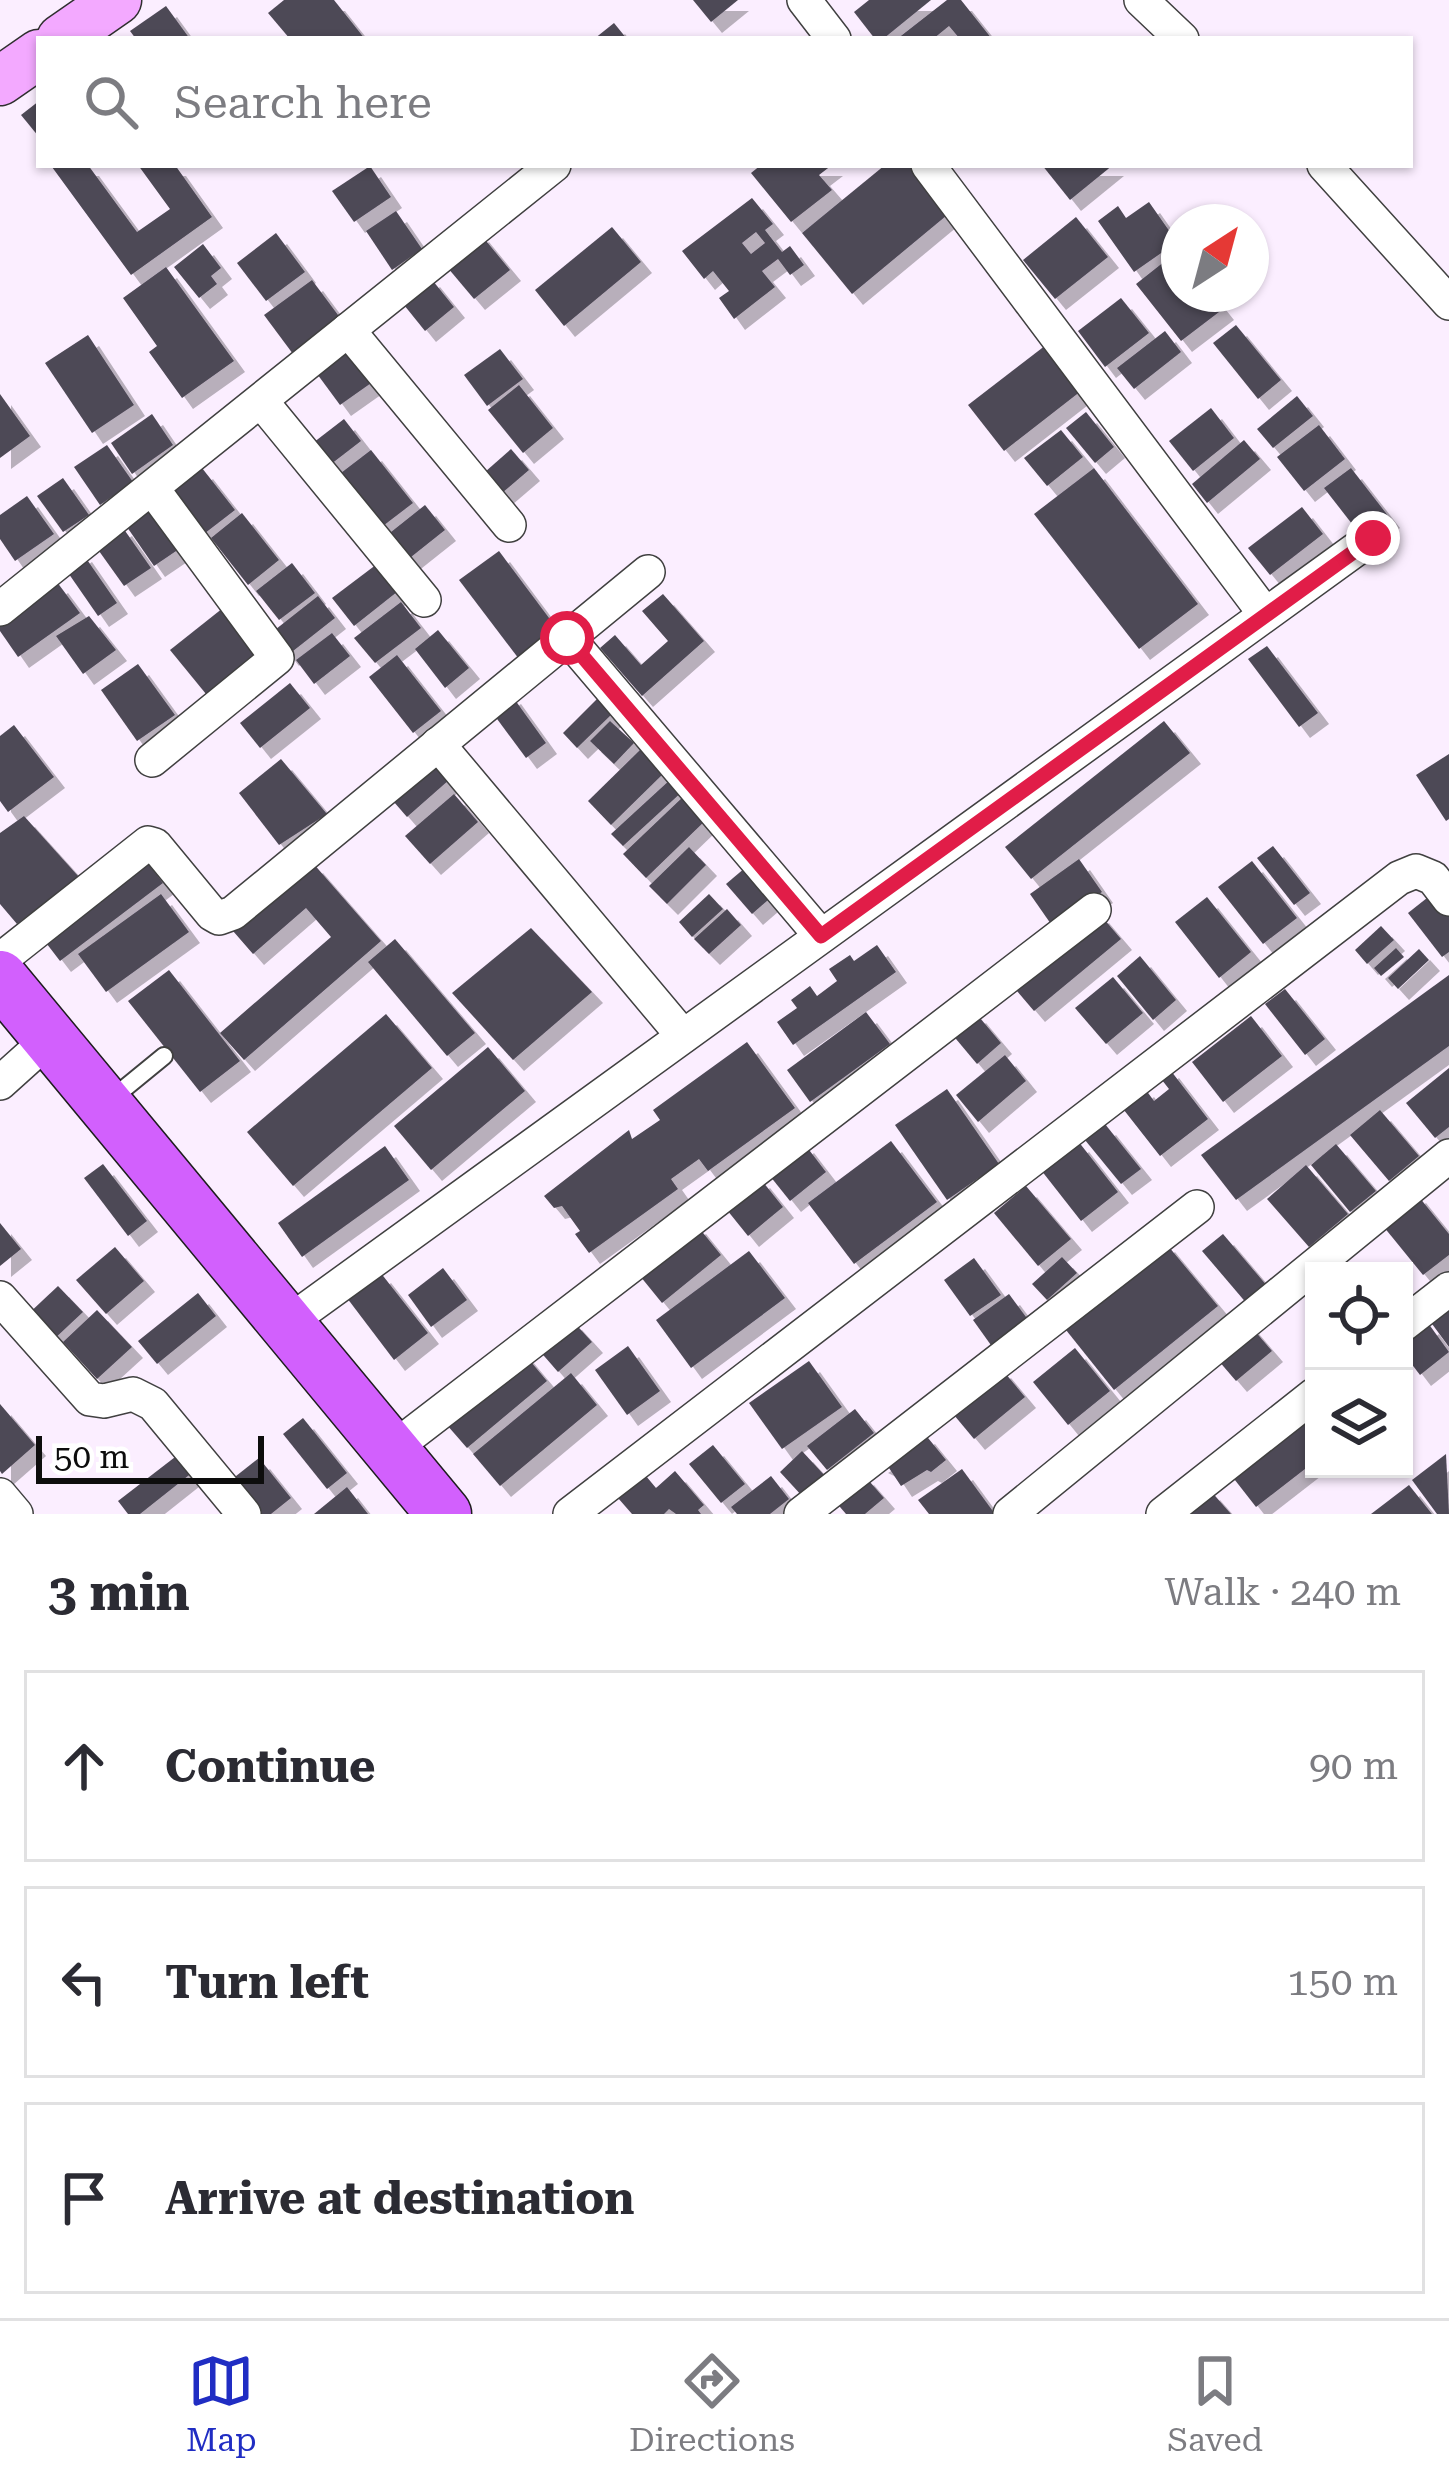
<!DOCTYPE html>
<meta charset="utf-8">
<style>
body{margin:0;font-family:"Roboto Serif",serif;background:#f7f7f7;color:#2b2b33}
.controls{position:absolute;right:36px;bottom:36px;display:grid;overflow:hidden;border-radius:0px;box-shadow:0 3px 9px #0004}
.controls button{width:108px;height:108px;display:grid;place-items:center;padding:0;border:0;border-bottom:3px solid #e1e1e2;background:#fff;color:#2b2b33;font:60px sans-serif}
.compass{position:absolute;left:1161px;top:204px;width:108px;height:108px;border-radius:50%;background:#fff;box-shadow:0 3px 9px #0004;rotate:36deg}
.scale{position:absolute;left:36px;bottom:30px;width:228px;box-sizing:border-box;padding-left:12px;border:6px solid #0d0d0d;border-top:0;font-size:33px;line-height:42px;white-space:nowrap;color:#0d0d0d;-webkit-text-stroke:9px #fff;paint-order:stroke}
.stop{position:absolute;width:36px;height:36px;margin:-27px;border:9px solid #e11d48;border-radius:50%;background:#fff}
.stop.end{background:#e11d48;border-color:#fff;box-shadow:0 3px 12px #0008}
.list{margin:0;padding:0;list-style:none}
h2{display:flex;justify-content:space-between;align-items:center;height:156px;margin:0;padding:0 48px;font-size:51px}
h2 small{font-size:39px;font-weight:400;color:#7c7c81}
.list li{display:grid;grid-template-columns:78px 1fr auto;gap:36px;align-items:center;box-sizing:border-box;height:192px;margin:0 24px 24px;padding:0 24px;border:3px solid #e1e1e2;border-radius:0px}
.list b{display:block;font-size:45px;white-space:nowrap}
.list em{font-size:39px;font-style:normal;color:#7c7c81}
.icon{flex:none;width:66px;height:66px;fill:none;stroke:currentColor;stroke-width:2;stroke-linecap:round;stroke-linejoin:round}
.map{position:relative;flex:none;width:1449px;height:1514px;overflow:hidden}
.search{position:absolute;background:#fff;box-shadow:0 3px 9px #0004;left:36px;right:36px;top:36px;height:132px;display:flex;align-items:center;gap:30px;box-sizing:border-box;padding:0 42px;border-radius:0px;color:#7c7c81;font-size:45px}
.sheet{height:804px;background:#fff}
nav{display:flex;justify-content:space-around;align-items:center;box-sizing:border-box;height:168px;border-top:3px solid #e1e1e2;background:#fff;font-size:33px;color:#7c7c81}
nav a{display:grid;justify-items:center;gap:6px}
nav .on{color:#202dc3}
.map>svg:first-child{display:block}
</style>
<div class="map">
<svg width="1449" height="1514" viewBox="0 0 1449 1514">
<defs>
<filter id="shadow"><feDropShadow dx="11" dy="11" stdDeviation="0" flood-color="#0004"/></filter>
</defs>
<rect width="100%" height="100%" fill="#fbeeff"/>
<!-- building -->
<g fill="#4e4956" fill-rule="evenodd" filter="url(#shadow)">
<path d="M284,0H334L365,39H290L268,13Z"/>
<path d="M693,0H738L711,22Z"/>
<path d="M869,0H931L883,39H875L854,12Z"/>
<path d="M947,0H961L992,39H960L949,26L933,39H897Z"/>
<path d="M166,6L190,39H136L130,31Z"/>
<path d="M614,23L627,39H594Z"/>
<path d="M39,101V137L21,115Z"/>
<path d="M55,165H88L137,232L170,209L138,165H175L212,217L131,275L52,167Z"/>
<path d="M761,165H832L819,175L832,190L791,222L751,173Z"/>
<path d="M885,165H913L952,211L852,294L802,233Z"/>
<path d="M1042,165H1113L1070,200Z"/>
<path d="M370,166L391,197L354,222L332,191Z"/>
<path d="M752,198L773,224L765,230L782,252L790,246L804,265L790,275L778,259L762,271L775,287L734,319L719,298L729,291L713,271L704,279L682,251ZM756,232L765,243L751,254L742,243Z"/>
<path d="M1149,202L1177,242L1134,272L1098,221L1118,206L1126,218Z"/>
<path d="M396,211L422,249L392,270L366,231Z"/>
<path d="M1076,217L1108,257L1055,299L1023,260Z"/>
<path d="M612,227L641,262L564,326L535,290Z"/>
<path d="M478,231L510,270L474,299L442,261Z"/>
<path d="M276,233L305,272L266,301L237,263Z"/>
<path d="M203,244L221,268L211,276L217,284L199,298L174,267Z"/>
<path d="M1179,250V294H1211L1223,309L1181,341L1136,284Z"/>
<path d="M166,267L234,361L182,398L149,352L157,346L123,298Z"/>
<path d="M429,276L454,307L425,331L400,300Z"/>
<path d="M312,280L341,319L293,354L264,315Z"/>
<path d="M1121,298L1149,333L1105,367L1078,331Z"/>
<path d="M1236,325L1281,380L1258,399L1213,343Z"/>
<path d="M1165,331L1181,352L1134,389L1117,368Z"/>
<path d="M88,335L134,405L92,433L45,363Z"/>
<path d="M346,342L374,381L340,405L312,367Z"/>
<path d="M1046,345L1081,391L1004,451L968,405Z"/>
<path d="M500,349L523,379L487,406L464,375Z"/>
<path d="M519,385L553,428L523,453L488,410Z"/>
<path d="M0,394L30,436L0,458Z"/>
<path d="M1297,396L1313,416L1273,448L1257,429Z"/>
<path d="M1211,408L1234,438L1193,471L1169,441Z"/>
<path d="M1086,412L1114,447L1095,463L1066,428Z"/>
<path d="M152,414L173,445L132,474L111,443Z"/>
<path d="M344,419L361,441L326,468L309,446Z"/>
<path d="M1319,425L1345,459L1304,491L1277,457Z"/>
<path d="M1061,430L1083,457L1047,486L1024,458Z"/>
<path d="M1244,440L1260,459L1207,503L1192,484Z"/>
<path d="M107,445L133,482L100,505L74,467Z"/>
<path d="M511,449L529,470L495,499L477,479Z"/>
<path d="M371,450L413,503L379,529L337,476Z"/>
<path d="M202,468L235,510L200,537L168,494Z"/>
<path d="M1094,468L1198,604L1139,649L1034,514Z"/>
<path d="M1351,468L1389,517L1363,538L1324,488Z"/>
<path d="M63,478L89,515L63,532L37,496Z"/>
<path d="M27,496L54,534L15,561L0,539V515Z"/>
<path d="M150,496L185,545L154,566L120,517Z"/>
<path d="M425,505L445,530L406,561L386,536Z"/>
<path d="M1302,507L1323,534L1270,575L1248,548Z"/>
<path d="M242,513L279,560L248,585L211,538Z"/>
<path d="M121,525L151,568L124,586L94,544Z"/>
<path d="M81,551L117,603L98,616L62,564Z"/>
<path d="M499,551L561,634L522,663L459,580Z"/>
<path d="M381,561L402,588L354,626L332,598Z"/>
<path d="M292,563L315,593L279,620L256,591Z"/>
<path d="M57,582L80,613L18,657L0,631V622Z"/>
<path d="M663,594L704,641L642,696L600,648L615,635L641,665L668,641L642,611Z"/>
<path d="M318,596L335,618L288,655L271,633Z"/>
<path d="M401,602L421,628L375,663L354,638Z"/>
<path d="M228,604L263,648L206,694L170,650Z"/>
<path d="M89,616L116,650L83,674L56,636Z"/>
<path d="M438,630L469,668L445,688L415,649Z"/>
<path d="M332,633L350,656L314,684L296,660Z"/>
<path d="M1267,646L1318,713L1299,727L1248,659Z"/>
<path d="M397,655L441,711L413,733L369,677Z"/>
<path d="M138,664L175,715L137,741L101,690Z"/>
<path d="M290,683L310,708L260,748L240,723Z"/>
<path d="M510,693L546,743L526,758L489,708Z"/>
<path d="M597,699L612,714L577,748L563,733Z"/>
<path d="M610,721L634,743L614,764L590,741Z"/>
<path d="M1164,721L1190,753L1031,879L1005,847Z"/>
<path d="M14,725L54,777L8,812L0,801V736Z"/>
<path d="M640,750L663,774L611,825L588,801Z"/>
<path d="M1449,754V819L1446,821L1416,775Z"/>
<path d="M429,757L449,780L407,817L387,794Z"/>
<path d="M281,759L327,814L279,845L239,793Z"/>
<path d="M672,778L684,790L623,846L611,834Z"/>
<path d="M454,794L478,822L430,864L405,836Z"/>
<path d="M685,795L707,819L646,878L623,854Z"/>
<path d="M24,816L79,877L17,924L0,904V833Z"/>
<path d="M1273,846L1310,893L1294,905L1257,858Z"/>
<path d="M689,847L706,865L667,904L649,886Z"/>
<path d="M143,857L163,883L60,961L40,935Z"/>
<path d="M1079,859L1102,892L1053,927L1030,894Z"/>
<path d="M1252,861L1297,918L1263,944L1218,887Z"/>
<path d="M312,862L381,941L244,1060L220,1033L331,937L306,908L253,954L233,931Z"/>
<path d="M752,862L775,894L752,914L726,884Z"/>
<path d="M161,894L189,932L106,992L78,954Z"/>
<path d="M709,894L723,909L692,937L679,922Z"/>
<path d="M1432,894L1449,915V952L1442,957L1408,913Z"/>
<path d="M1207,897L1251,952L1219,978L1175,922Z"/>
<path d="M727,909L741,925L709,954L694,939Z"/>
<path d="M1098,912L1121,939L1034,1011L1011,984Z"/>
<path d="M1381,926L1394,940L1367,964L1355,950Z"/>
<path d="M531,928L592,992L513,1060L452,993Z"/>
<path d="M395,939L475,1033L447,1056L368,962Z"/>
<path d="M877,945L896,972L793,1045L777,1022L797,1008L791,1000L810,986L817,996L837,981L829,969L850,955L854,961Z"/>
<path d="M1396,948L1404,957L1381,976L1374,968Z"/>
<path d="M1419,949L1429,960L1398,989L1388,978Z"/>
<path d="M1140,956L1176,1000L1153,1020L1117,976Z"/>
<path d="M169,970L240,1061L200,1092L128,1001Z"/>
<path d="M1449,975V1046L1236,1200L1201,1155Z"/>
<path d="M1113,977L1143,1013L1106,1044L1075,1008Z"/>
<path d="M1285,989L1325,1039L1305,1055L1265,1004Z"/>
<path d="M866,1012L890,1044L810,1102L787,1070Z"/>
<path d="M975,1012L1001,1043L977,1064L951,1033Z"/>
<path d="M386,1014L432,1068L293,1186L247,1132Z"/>
<path d="M1251,1016L1282,1056L1223,1102L1192,1062Z"/>
<path d="M747,1042L795,1108L708,1171L699,1159L671,1179L678,1189L589,1253L575,1234L580,1231L562,1206L554,1208L544,1196L629,1130L632,1139L660,1120L653,1110Z"/>
<path d="M488,1047L525,1091L431,1170L394,1126Z"/>
<path d="M1005,1055L1026,1081L978,1122L956,1095Z"/>
<path d="M1168,1067L1208,1119L1160,1156L1120,1105L1143,1086L1154,1101L1169,1089L1158,1075Z"/>
<path d="M1449,1068V1127L1435,1138L1406,1103Z"/>
<path d="M947,1089L999,1164L947,1200L895,1125Z"/>
<path d="M1380,1110L1419,1156L1389,1181L1350,1135Z"/>
<path d="M1105,1124L1141,1169L1121,1184L1085,1140Z"/>
<path d="M891,1141L937,1202L854,1264L808,1203Z"/>
<path d="M1078,1141L1118,1192L1081,1221L1041,1170Z"/>
<path d="M803,1142L826,1172L790,1201L766,1171Z"/>
<path d="M1336,1144L1376,1191L1350,1212L1311,1165Z"/>
<path d="M385,1146L409,1180L302,1257L278,1223Z"/>
<path d="M103,1164L147,1221L128,1236L84,1178Z"/>
<path d="M1306,1165L1348,1214L1309,1247L1267,1199Z"/>
<path d="M759,1177L783,1207L748,1236L723,1205Z"/>
<path d="M1026,1186L1071,1239L1038,1266L994,1213Z"/>
<path d="M1415,1192L1449,1234V1255L1423,1275L1379,1221Z"/>
<path d="M0,1223L21,1249L0,1266Z"/>
<path d="M695,1223L721,1255L662,1303L636,1271Z"/>
<path d="M1223,1234L1268,1287L1248,1305L1202,1251Z"/>
<path d="M1164,1241L1218,1306L1114,1390L1062,1325Z"/>
<path d="M115,1247L144,1281L106,1314L76,1280Z"/>
<path d="M749,1251L785,1298L691,1368L656,1320Z"/>
<path d="M1062,1257L1077,1273L1047,1300L1032,1284Z"/>
<path d="M974,1258L1001,1295L970,1316L944,1280Z"/>
<path d="M443,1268L467,1300L431,1327L408,1295Z"/>
<path d="M380,1272L428,1333L394,1360L347,1298Z"/>
<path d="M58,1286L83,1312L51,1342L26,1316Z"/>
<path d="M198,1293L216,1316L157,1364L138,1341Z"/>
<path d="M1009,1294L1029,1321L993,1348L973,1320Z"/>
<path d="M1449,1294V1347L1424,1313Z"/>
<path d="M97,1310L132,1347L97,1379L63,1342Z"/>
<path d="M571,1319L592,1342L558,1372L538,1349Z"/>
<path d="M1248,1323L1272,1351L1236,1381L1212,1353Z"/>
<path d="M1428,1323L1449,1352L1420,1375L1404,1354V1341Z"/>
<path d="M628,1346L660,1391L627,1415L595,1370Z"/>
<path d="M1075,1348L1110,1391L1068,1425L1033,1382Z"/>
<path d="M521,1350L547,1381L467,1448L440,1417Z"/>
<path d="M809,1361L842,1407L782,1449L749,1403Z"/>
<path d="M1000,1367L1025,1397L974,1439L949,1409Z"/>
<path d="M571,1373L597,1405L500,1486L473,1454Z"/>
<path d="M0,1404L35,1445L2,1474L0,1471Z"/>
<path d="M855,1409L874,1433L827,1470L807,1446Z"/>
<path d="M1314,1410V1462L1256,1507L1231,1475Z"/>
<path d="M303,1418L347,1473L327,1489L283,1434Z"/>
<path d="M924,1433L946,1460L931,1472L927,1470L901,1486L889,1468L877,1462Z"/>
<path d="M713,1445L745,1484L721,1503L689,1464Z"/>
<path d="M802,1451L826,1477L803,1497L780,1472Z"/>
<path d="M179,1454L193,1472L140,1514H128L118,1501Z"/>
<path d="M1446,1454L1449,1514H1437L1412,1480Z"/>
<path d="M259,1458L291,1498L271,1514H258L231,1480Z"/>
<path d="M962,1469L995,1514H929L918,1500Z"/>
<path d="M675,1471L704,1505L698,1510L701,1514H676L669,1509L664,1514H632L618,1498L646,1476L656,1488Z"/>
<path d="M863,1474L884,1498L865,1514H846L834,1500Z"/>
<path d="M771,1476L789,1499L770,1514H737L731,1507Z"/>
<path d="M1409,1485L1432,1514H1371Z"/>
<path d="M347,1487L368,1514H314Z"/>
<path d="M1209,1489L1231,1514H1189Z"/>
</g>
<g fill="none" stroke-linecap="round" stroke-linejoin="round">
<defs>
<path id="service" d="M109,1101L164,1056"/>
<g id="minor">
<path d="M804,0L834,39"/>
<path d="M1141,0L1182,39"/>
<path d="M928,165L1265,614"/>
<path d="M1324,165L1449,303"/>
<path d="M348,330L509,525"/>
<path d="M261,401L424,600"/>
<path d="M0,609L554,165"/>
<path d="M567,637L821,936"/>
<path d="M438,744L683,1036"/>
<path d="M152,760L277,658L152,488"/>
<path d="M0,960L148,843L155,845L212,914L219,918L233,913L648,572"/>
<path d="M0,1083L50,1038"/>
<path d="M0,1298L90,1399L104,1401L133,1394L153,1404L244,1514"/>
<path d="M286,1324L1373,537"/>
<path d="M1404,1324L1449,1289"/>
<path d="M391,1450L1094,910"/>
<path d="M0,1495L16,1514"/>
<path d="M570,1514L1399,878L1416,871L1433,878L1449,899"/>
<path d="M801,1514L1197,1207"/>
<path d="M1010,1514L1449,1156"/>
<path d="M1163,1514L1314,1395"/>
</g>
<g id="secondary">
<path d="M61,39L117,0"/>
<path d="M0,81L39,54"/>
</g>
<path id="primary" d="M0,978L444,1514"/>
</defs>
<!-- service casing -->
<use href="#service" stroke="#404040" stroke-width="20"/>
<!-- minor casing -->
<use href="#minor" stroke="#404040" stroke-width="36"/>
<!-- secondary casing -->
<use href="#secondary" stroke="#2f2f2f" stroke-width="51"/>
<!-- primary casing -->
<use href="#primary" stroke="#1e1e1e" stroke-width="57"/>
<!-- service -->
<use href="#service" stroke="#fff" stroke-width="16"/>
<!-- minor -->
<use href="#minor" stroke="#fff" stroke-width="33"/>
<!-- secondary -->
<use href="#secondary" stroke="#f3a9ff" stroke-width="48"/>
<!-- primary -->
<use href="#primary" stroke="#d260fd" stroke-width="54"/>
</g>
<g fill="none" stroke-linecap="round" stroke-linejoin="round">
<!-- route -->
<path stroke="#e11d48" stroke-width="15" d="M567,638L821,936L1373,538"/>
</g>
</svg>
<div class="controls">
<button><svg class="icon" aria-label="locate" viewBox="0 0 24 24"><circle cx="12" cy="12" r="6"/><path d="M12 2v4M12 18v4M2 12h4M18 12h4"/></svg></button>
<button><svg class="icon" aria-label="layers" viewBox="0 0 24 24"><path d="M12 4l9 5-9 5-9-5zM3 14l9 5 9-5"/></svg></button>
</div>
<svg class="compass" viewBox="-18 -18 36 36"><path d="M0-13l5 13h-10z" fill="#e53935"/><path d="M0 13l5-13h-10z" fill="#7c7c81"/></svg>
<div class="scale">50 m</div>
<div class="stop" style="left:567px;top:638px"></div>
<div class="stop end" style="left:1373px;top:538px"></div>
<div class="search"><svg class="icon" aria-label="search" viewBox="0 0 24 24"><circle cx="10" cy="10" r="6"/><path d="M15 15l6 6"/></svg>Search here</div>
</div>
<section class="sheet">
<h2>3 min<small>Walk · 240 m</small></h2>
<ul class="list">
<li><svg class="icon" aria-label="ahead" viewBox="0 0 24 24"><path d="M12 20V5M6 11l6-6 6 6"/></svg><div><b>Continue</b></div><em>90 m</em></li>
<li><svg class="icon" aria-label="left" viewBox="0 0 24 24"><path d="M17 20v-9H6M10 6l-5 5 5 5"/></svg><div><b>Turn left</b></div><em>150 m</em></li>
<li><svg class="icon" aria-label="arrive" viewBox="0 0 24 24"><path d="M6 21V4h12l-3 4 3 4H6"/></svg><div><b>Arrive at destination</b></div></li>
</ul>
</section>
<nav>
<a class="on"><svg class="icon" aria-label="map" viewBox="0 0 24 24"><path d="M3 6l6-2 6 2 6-2v14l-6 2-6-2-6 2zM9 4v14M15 6v14"/></svg>Map</a>
<a><svg class="icon" aria-label="directions" viewBox="0 0 24 24"><path d="M12 3l9 9-9 9-9-9zM9 14v-3h6M13 9l2 2-2 2"/></svg>Directions</a>
<a><svg class="icon" aria-label="saved" viewBox="0 0 24 24"><path d="M7 4h10v16l-5-4-5 4z"/></svg>Saved</a>
</nav>
